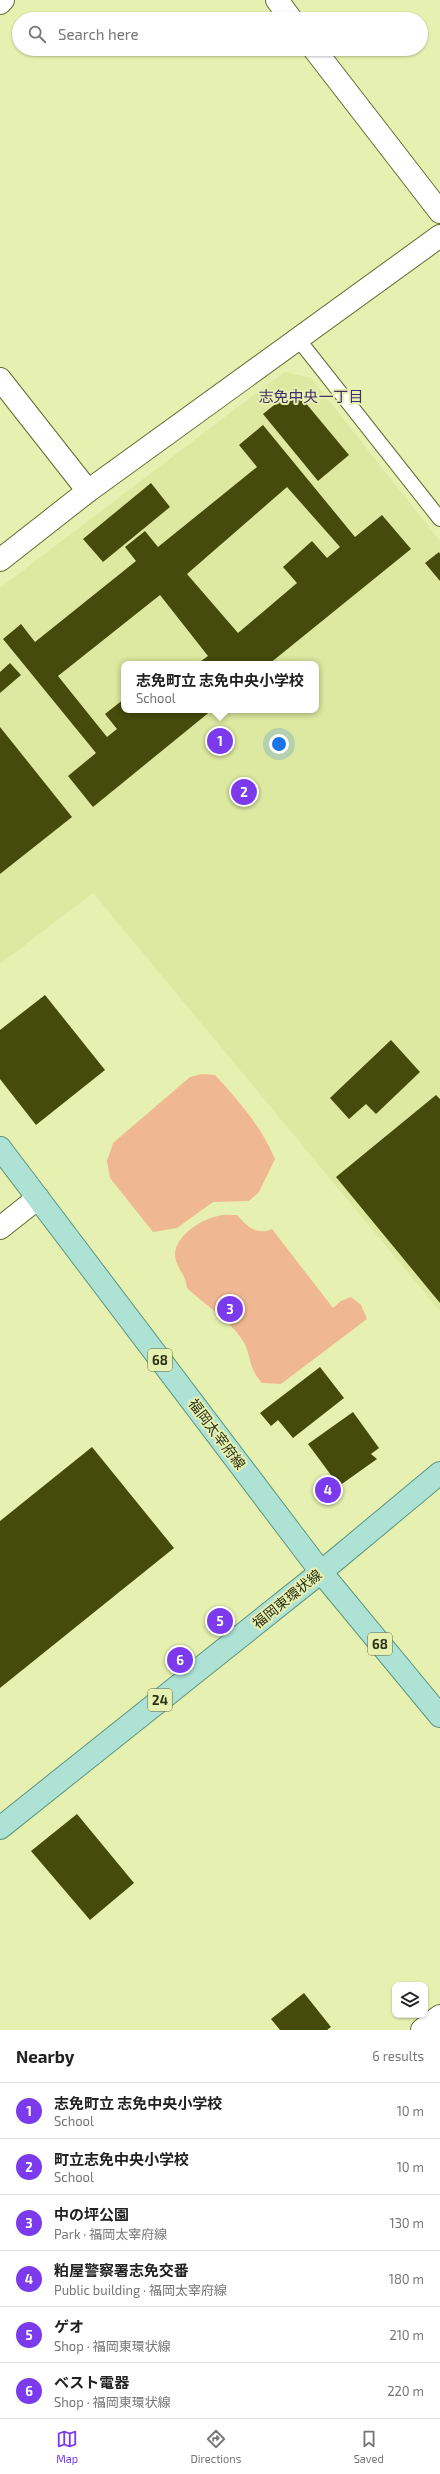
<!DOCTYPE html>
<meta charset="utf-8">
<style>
body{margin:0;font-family:"Exo 2","Noto Sans JP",sans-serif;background:#f2f2f2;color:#222}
.controls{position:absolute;right:12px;bottom:12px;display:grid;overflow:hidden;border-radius:8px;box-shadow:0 1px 3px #0004}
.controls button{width:36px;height:36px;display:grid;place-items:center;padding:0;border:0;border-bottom:1px solid #e0e0e0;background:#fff;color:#222;font:20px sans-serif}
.you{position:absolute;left:279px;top:744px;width:14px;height:14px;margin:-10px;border:3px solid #fff;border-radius:50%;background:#1a73e8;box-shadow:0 0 0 6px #1a73e833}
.badge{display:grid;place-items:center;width:26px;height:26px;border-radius:50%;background:#7c3aed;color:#fff;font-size:13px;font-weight:700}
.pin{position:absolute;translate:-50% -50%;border:2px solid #fff;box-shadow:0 1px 4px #0006}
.popup{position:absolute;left:121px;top:661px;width:198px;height:52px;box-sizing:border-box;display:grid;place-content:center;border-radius:8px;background:#fff;filter:drop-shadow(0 1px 3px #0005);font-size:13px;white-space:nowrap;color:#767676}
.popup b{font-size:15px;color:#222}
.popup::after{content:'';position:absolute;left:50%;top:100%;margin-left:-8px;border:8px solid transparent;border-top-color:#fff}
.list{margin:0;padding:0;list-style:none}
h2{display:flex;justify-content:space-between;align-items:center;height:52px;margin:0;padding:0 16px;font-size:17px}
h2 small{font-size:13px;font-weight:400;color:#767676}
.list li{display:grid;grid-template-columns:26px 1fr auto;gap:12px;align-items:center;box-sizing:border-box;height:56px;padding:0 16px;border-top:1px solid #e0e0e0}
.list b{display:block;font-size:15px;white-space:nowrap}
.list p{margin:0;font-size:13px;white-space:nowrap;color:#767676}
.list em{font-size:13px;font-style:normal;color:#767676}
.icon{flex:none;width:22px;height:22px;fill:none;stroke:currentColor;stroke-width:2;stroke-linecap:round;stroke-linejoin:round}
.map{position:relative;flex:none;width:440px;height:2030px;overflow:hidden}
.search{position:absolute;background:#fff;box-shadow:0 1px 3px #0004;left:12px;right:12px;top:12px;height:44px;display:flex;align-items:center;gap:10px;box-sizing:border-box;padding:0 14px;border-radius:22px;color:#767676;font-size:15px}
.sheet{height:388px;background:#fff}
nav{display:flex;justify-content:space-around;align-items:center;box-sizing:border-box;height:56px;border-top:1px solid #e0e0e0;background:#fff;font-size:11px;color:#767676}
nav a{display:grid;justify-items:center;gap:2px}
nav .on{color:#7c3aed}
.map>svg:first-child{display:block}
</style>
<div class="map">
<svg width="440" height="2030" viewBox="0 0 440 2030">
<rect width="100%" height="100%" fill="#e6f1b1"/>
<!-- built -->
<path fill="#dde8a0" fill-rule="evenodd" d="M284,372L311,378L440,541V1311L93,893L0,964V588ZM124,664H316V710H124Z"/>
<!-- green -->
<g fill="#efb892">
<path d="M202,1074L215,1075C239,1101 261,1126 275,1159L259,1192L249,1201L213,1202L177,1228L153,1232L110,1178L107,1161L113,1143L190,1077Z"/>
<path d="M237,1215C247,1226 256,1236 272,1229L333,1308L341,1301L351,1297L361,1305L367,1319L281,1384L262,1383C247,1366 252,1356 243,1341C231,1321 205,1305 187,1288C185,1274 180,1272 176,1261C169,1239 201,1219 218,1216C224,1214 231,1215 237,1215Z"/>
</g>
<!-- building -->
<g fill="#444b0b" fill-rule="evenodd">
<path d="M294,389L349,455L318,481L263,414Z"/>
<path d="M263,425L355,537L382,515L411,549L269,664H197L208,656L160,595L58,676L107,737L117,729L105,714L124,699V710H212L93,807L68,776L96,753L3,639L21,624L35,642L136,561L125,547L145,531L158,547L257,467L239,445ZM287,487L340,547L327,558L312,541L283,567L297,583L238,633L187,574Z"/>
<path d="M151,483L170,507L103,562L83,539Z"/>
<path d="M439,552L440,554V581L425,563Z"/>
<path d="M10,663L21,675L0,693V672Z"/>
<path d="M0,727L72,817L0,874Z"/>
<path d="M45,995L105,1070L36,1125L0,1079V1030Z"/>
<path d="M391,1040L420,1072L376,1114L366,1104L349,1119L330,1098Z"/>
<path d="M436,1095L440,1099V1303L336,1177Z"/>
<path d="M320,1367L344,1398L293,1438L278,1420L271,1426L260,1413Z"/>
<path d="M353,1412L379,1448L371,1454L377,1459L339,1486L308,1444Z"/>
<path d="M92,1447L174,1548L0,1688V1521Z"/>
<path d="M77,1814L134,1883L90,1920L31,1851Z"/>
<path d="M304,1993L331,2027L327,2030H280L271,2019Z"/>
</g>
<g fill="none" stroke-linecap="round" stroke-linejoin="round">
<defs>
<path id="service" d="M298,339L440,519"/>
<g id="minor">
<path d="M277,0L291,19"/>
<path d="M0,3L3,0"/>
<path d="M314,49L440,212"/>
<path d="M0,379L88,491"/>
<path d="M0,560L88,491L440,236"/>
<path d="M0,1228L38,1198"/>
<path d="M422,2030L440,2016"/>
</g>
<g id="primary">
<path d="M0,1148L321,1572L440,1716"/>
<path d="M0,1828L321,1572L440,1473"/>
</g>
</defs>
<!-- service casing -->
<use href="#service" stroke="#646b30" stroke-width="16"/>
<!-- minor casing -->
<use href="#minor" stroke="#646b30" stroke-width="24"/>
<!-- primary casing -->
<use href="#primary" stroke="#5d9780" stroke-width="24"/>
<!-- service -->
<use href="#service" stroke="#fff" stroke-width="14"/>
<!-- minor -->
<use href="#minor" stroke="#fff" stroke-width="22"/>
<!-- primary -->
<use href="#primary" stroke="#aee2d4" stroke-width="22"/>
</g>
<g text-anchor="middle" stroke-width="4" stroke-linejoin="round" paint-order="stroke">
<!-- shield labels -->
<g fill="#e6f1b1" stroke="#646a45" stroke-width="1">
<rect x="148" y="1349" width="24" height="22" rx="3"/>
<rect x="368" y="1633" width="24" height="22" rx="3"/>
<rect x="148" y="1689" width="24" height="22" rx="3"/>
</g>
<g font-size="13" font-weight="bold" fill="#2c3017">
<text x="160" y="1365">68</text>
<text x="380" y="1649">68</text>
<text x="160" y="1705">24</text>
</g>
<!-- street labels -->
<g font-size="14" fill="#2c3017" stroke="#e6f1b1">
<text transform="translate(217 1434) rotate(53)" y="5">福岡太宰府線</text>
<text transform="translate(287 1599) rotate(-39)" y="5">福岡東環状線</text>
</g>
<!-- neighbourhood labels -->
<g font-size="15" fill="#412e6a" stroke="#e6f1b1">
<text x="311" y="402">志免中央一丁目</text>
</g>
</g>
</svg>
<div class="controls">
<button><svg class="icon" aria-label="layers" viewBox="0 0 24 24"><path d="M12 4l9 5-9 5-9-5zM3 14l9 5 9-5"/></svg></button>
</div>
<div class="you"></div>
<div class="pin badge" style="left:220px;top:741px">1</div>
<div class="popup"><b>志免町立 志免中央小学校</b>School</div>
<div class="pin badge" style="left:244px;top:792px">2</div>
<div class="pin badge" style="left:230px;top:1309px">3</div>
<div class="pin badge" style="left:328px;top:1490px">4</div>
<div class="pin badge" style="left:220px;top:1621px">5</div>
<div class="pin badge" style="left:180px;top:1660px">6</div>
<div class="search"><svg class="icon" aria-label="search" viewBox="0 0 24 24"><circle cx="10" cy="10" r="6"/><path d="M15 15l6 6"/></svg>Search here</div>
</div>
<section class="sheet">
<h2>Nearby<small>6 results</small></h2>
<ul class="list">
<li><span class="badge">1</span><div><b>志免町立 志免中央小学校</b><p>School</p></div><em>10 m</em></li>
<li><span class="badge">2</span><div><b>町立志免中央小学校</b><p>School</p></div><em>10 m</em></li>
<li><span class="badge">3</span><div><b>中の坪公園</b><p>Park · 福岡太宰府線</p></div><em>130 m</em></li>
<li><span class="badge">4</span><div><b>粕屋警察署志免交番</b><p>Public building · 福岡太宰府線</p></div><em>180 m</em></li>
<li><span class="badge">5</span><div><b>ゲオ</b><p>Shop · 福岡東環状線</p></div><em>210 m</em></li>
<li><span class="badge">6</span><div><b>ベスト電器</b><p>Shop · 福岡東環状線</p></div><em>220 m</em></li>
</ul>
</section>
<nav>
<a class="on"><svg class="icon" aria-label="map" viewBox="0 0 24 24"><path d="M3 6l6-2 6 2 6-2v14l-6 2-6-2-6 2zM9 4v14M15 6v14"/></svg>Map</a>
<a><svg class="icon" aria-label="directions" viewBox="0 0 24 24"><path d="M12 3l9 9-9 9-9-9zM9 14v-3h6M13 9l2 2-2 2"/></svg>Directions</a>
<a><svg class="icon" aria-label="saved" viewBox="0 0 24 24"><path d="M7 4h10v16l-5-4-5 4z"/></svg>Saved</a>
</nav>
